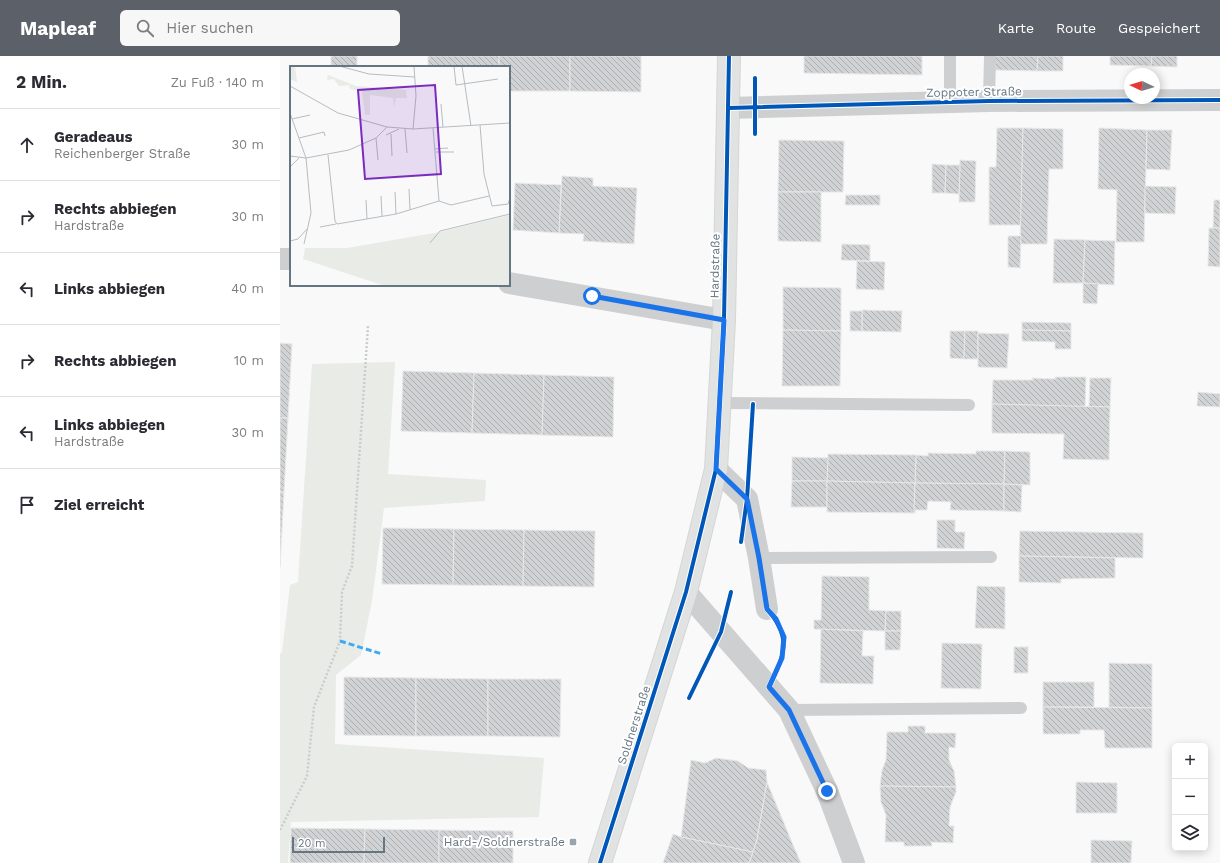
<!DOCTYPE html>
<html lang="de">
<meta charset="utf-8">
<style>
body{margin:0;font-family:"Work Sans",sans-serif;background:#f7f7f7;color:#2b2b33}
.controls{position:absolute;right:12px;bottom:12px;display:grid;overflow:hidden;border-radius:6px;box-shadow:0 2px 10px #0003}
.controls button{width:36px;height:36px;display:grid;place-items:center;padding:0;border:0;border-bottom:1px solid #e1e1e2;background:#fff;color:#2b2b33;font:20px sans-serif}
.compass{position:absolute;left:844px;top:12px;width:36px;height:36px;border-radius:50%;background:#fff;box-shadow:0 2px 10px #0003;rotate:274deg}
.scale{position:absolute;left:12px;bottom:10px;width:93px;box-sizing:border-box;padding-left:4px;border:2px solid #657683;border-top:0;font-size:11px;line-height:14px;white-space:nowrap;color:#657683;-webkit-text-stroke:3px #fff;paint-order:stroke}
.stop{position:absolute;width:12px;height:12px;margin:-9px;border:3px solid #1a73e8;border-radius:50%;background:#fff}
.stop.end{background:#1a73e8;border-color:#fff;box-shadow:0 1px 4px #0008}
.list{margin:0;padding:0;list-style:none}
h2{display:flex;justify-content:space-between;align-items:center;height:52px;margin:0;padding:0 16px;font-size:17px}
h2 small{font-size:13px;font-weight:400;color:#7c7c81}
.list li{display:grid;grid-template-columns:26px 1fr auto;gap:12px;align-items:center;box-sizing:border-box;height:72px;padding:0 16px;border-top:1px solid #e1e1e2}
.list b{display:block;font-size:15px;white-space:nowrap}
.list p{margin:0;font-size:13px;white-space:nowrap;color:#7c7c81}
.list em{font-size:13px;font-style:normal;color:#7c7c81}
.icon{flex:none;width:22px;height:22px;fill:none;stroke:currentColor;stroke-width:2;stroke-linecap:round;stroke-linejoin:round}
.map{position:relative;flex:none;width:940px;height:807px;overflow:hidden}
header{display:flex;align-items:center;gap:24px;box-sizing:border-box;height:56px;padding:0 20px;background:#5c6169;color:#fff}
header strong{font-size:19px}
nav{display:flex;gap:22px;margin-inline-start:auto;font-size:14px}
.search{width:280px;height:36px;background:#f7f7f7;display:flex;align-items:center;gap:10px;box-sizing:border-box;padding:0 14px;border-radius:6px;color:#7c7c81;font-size:15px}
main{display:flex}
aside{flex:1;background:#fff}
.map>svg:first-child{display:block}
</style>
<header>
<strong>Mapleaf</strong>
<div class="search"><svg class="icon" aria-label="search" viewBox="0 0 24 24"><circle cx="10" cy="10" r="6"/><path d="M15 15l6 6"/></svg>Hier suchen</div>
<nav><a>Karte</a><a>Route</a><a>Gespeichert</a></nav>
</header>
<main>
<aside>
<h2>2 Min.<small>Zu Fuß · 140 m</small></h2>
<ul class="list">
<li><svg class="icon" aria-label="ahead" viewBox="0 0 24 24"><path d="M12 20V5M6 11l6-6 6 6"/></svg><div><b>Geradeaus</b><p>Reichenberger Straße</p></div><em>30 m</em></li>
<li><svg class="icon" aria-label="right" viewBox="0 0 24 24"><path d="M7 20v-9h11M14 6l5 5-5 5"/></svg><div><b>Rechts abbiegen</b><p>Hardstraße</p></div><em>30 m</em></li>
<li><svg class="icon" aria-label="left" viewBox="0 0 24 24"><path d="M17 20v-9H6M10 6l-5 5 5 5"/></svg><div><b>Links abbiegen</b></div><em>40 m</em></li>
<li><svg class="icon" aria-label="right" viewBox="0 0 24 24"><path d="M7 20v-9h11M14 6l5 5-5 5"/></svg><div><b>Rechts abbiegen</b></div><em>10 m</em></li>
<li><svg class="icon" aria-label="left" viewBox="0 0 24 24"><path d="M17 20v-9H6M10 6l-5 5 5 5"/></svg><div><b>Links abbiegen</b><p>Hardstraße</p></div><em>30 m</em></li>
<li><svg class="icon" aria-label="arrive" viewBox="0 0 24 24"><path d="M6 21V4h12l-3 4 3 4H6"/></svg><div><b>Ziel erreicht</b></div></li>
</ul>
</aside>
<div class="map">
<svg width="940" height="807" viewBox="0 0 940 807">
<defs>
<pattern id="building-back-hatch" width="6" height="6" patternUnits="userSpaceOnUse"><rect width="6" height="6" fill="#d0d2d3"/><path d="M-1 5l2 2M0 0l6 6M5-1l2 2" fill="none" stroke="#acafb1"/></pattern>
</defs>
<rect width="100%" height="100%" fill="#f9f9f9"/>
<!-- green -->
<path fill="#e8ebe6" d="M115,306L108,418L206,424L205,445L104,452L92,545L81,599L56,619L55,688L264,702L259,761L11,766L8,807H0V598L2,596L10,529L18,526L32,308Z"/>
<!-- building -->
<g fill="url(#building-back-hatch)" stroke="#e8e8e8">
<rect x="51" y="0" width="26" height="11"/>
<rect x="148" y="0" width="71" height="11"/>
<path d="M219,0H290V35H229V11H219Z"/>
<path d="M290,0H361V36L290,35Z"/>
<path d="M524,0H642V19L524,17Z"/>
<path d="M715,0H758L757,15L715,14Z"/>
<path d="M758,0H783V15H757Z"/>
<path d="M830,0H872L871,10L830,9Z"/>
<path d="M872,0H897V11L871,10Z"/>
<path d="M717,72H743L741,169H709V111H716Z"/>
<path d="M743,72L783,73V113H769L767,188H740Z"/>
<path d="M819,72L867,74L864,186H836L837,134L818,133Z"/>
<path d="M867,74H892L890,114L866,113Z"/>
<path d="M499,84L564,85L563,136H498Z"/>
<path d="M680,104L696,105L695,146H679Z"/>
<path d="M652,108L666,109L665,137H652Z"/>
<path d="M666,109H680L679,138L665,137Z"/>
<path d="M282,120L313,122V130L357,132L354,188L303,185L304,178L279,177Z"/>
<path d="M235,127L281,129L279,177L233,174Z"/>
<path d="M865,130L896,131L895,158L865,157Z"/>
<path d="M498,136H541V186L498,185Z"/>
<path d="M566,139H600V149H565Z"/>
<path d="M934,144H940V172H933Z"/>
<path d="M929,172H940V211L928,210Z"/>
<path d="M728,180H741L740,212L728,211Z"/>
<path d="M774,183L805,184L803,227H773Z"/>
<path d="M805,184L835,185L834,229L803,227Z"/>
<path d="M562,188L590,189V205L561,204Z"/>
<path d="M577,205L605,206L604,234L576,233Z"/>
<path d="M803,227L818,228L817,248L803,247Z"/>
<path d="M503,231L561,232V275L503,274Z"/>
<path d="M582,254L622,255L621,276L582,275Z"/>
<rect x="570" y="255" width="12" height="20"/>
<path d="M742,266L791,267V275L742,274Z"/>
<path d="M503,274L561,275L560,330H502Z"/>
<path d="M742,274L791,275V293H775V286L742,285Z"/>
<path d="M670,275H685L684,303L670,302Z"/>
<path d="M685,275H698V303H684Z"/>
<path d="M698,277L729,278L727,312L698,311Z"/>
<path d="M0,287L12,288L8,362H0Z"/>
<path d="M123,315L194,317L192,377L121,375Z"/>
<path d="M194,317L264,319L262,379L192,377Z"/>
<path d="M264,319L334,321L333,381L262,379Z"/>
<path d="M775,321H806L805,351L712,348L713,324H753L752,322L775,323Z"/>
<path d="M810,322H831L830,351H809Z"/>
<path d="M918,336L940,338V351L917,350Z"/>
<path d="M712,348L830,351L829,404L783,403L784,378L712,377Z"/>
<path d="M0,362H8L4,436H0Z"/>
<path d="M696,395H725L724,428L635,427L636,399L648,400V397L696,398Z"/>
<path d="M725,395L750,396V429L724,428Z"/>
<path d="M548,398L636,399L635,427L547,425Z"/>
<path d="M512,401L548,402L547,425H512Z"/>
<path d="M512,425H547V451H511Z"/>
<path d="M547,425L635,427V457L547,456Z"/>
<path d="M635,427L724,428V455L670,454L671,446L648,445L647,454H634Z"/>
<path d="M724,428L742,429L741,456L724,455Z"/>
<path d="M0,436H4L0,511Z"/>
<path d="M657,464H675V476H685L684,493L657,492Z"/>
<path d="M103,472L174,473L173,529L102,528Z"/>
<path d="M174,473L244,474L243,530L173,529Z"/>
<path d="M244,474L315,475L314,531L243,530Z"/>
<path d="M740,475L863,477V502L739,500Z"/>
<path d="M739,500L835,502V522L781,523V527L739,526Z"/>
<path d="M542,520L589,521V554L606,555L605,575L534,573V564H541Z"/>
<path d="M697,530L725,531V573L695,572Z"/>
<path d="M606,555H621V575H605Z"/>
<path d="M541,573L583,575L582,600H594L593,628L540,627Z"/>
<path d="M605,575H621L620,594H605Z"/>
<path d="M662,587L702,588L701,633L661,632Z"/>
<rect x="734" y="591" width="14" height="26"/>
<path d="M829,607L872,608V652L829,651Z"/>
<path d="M64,621L136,622V680L64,679Z"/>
<path d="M136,622L208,623V680H136Z"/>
<path d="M208,623H281L280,681L208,680Z"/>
<rect x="763" y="626" width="51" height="25"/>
<path d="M763,651L872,652V692H825L824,674H800V678H763Z"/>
<path d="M628,670H645V677H676L675,692L669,691V704L674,715L676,731L600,730L602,714L606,704L607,676H628Z"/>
<path d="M436,702L458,705L468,712L486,714L487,726L477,784L473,796L401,781L411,704L425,707Z"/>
<path d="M487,726L513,789L521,807H469L477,784Z"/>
<path d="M796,726L837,727V757H796Z"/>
<path d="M600,730L676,731V736L670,751L669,770H674L673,787L651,786L652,790H624V786H605L606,759L601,746Z"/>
<path d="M11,772L85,773L84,807H10Z"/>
<path d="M85,773L159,774V807H84Z"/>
<path d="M159,774L233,775V807H159Z"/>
<path d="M393,778L401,781L473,796L469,807H383Z"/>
<path d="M811,784L852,785L851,807H811Z"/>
</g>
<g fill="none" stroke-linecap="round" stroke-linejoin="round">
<defs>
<path id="secondary" d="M320,807L406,536L436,413L444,264L449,0"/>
</defs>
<!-- secondary casing -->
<use href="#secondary" stroke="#d5d6d7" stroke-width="24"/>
<!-- path -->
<path stroke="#cbcccd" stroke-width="2.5" stroke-dasharray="2 2" stroke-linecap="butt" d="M0,774L27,720L34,651L60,585L62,536L72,510L88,270"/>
<!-- lane -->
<g stroke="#cecfd0" stroke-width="12">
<path d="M670,0V46"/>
<path d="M709,45L710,0"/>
<path d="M440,347L689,349"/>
<path d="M479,502L711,501"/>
<path d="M509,654L741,652"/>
</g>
<!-- street -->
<g stroke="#cecfd0" stroke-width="22">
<path d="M449,52L709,45L940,44"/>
<path d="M0,203H11"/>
<path d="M229,227L444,264"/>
<path d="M436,413L467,443L479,502L487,553"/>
<path d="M406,536L509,654L547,735L574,807"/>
</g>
<!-- secondary -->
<use href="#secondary" stroke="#e1e2e2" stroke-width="22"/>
<!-- quiet -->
<path stroke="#3fa9f5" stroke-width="3" stroke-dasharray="6 3" stroke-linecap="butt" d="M60,585L102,598"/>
<defs>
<g id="cycleway">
<path d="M449,52L709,45L940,44"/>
<path d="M475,78V22"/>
<path d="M461,486L467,443L473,348"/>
<path d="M487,553C513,583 504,599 489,631"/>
<path d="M409,642L441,576L451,536"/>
<path d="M320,807L406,536L436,413L444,264L449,0"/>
</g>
</defs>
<!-- cycleway casing -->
<use href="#cycleway" stroke="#fff" stroke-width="6"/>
<!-- cycleway -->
<use href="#cycleway" stroke="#0057b8" stroke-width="4"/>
</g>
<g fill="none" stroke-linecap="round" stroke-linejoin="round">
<!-- route -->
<path stroke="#1a73e8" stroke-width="5" d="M312,240L444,264L436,413L467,443L479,502L487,553L496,563L504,581L502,602L489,631L509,654L547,735"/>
</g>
<!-- markers -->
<rect fill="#99a4ac" stroke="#fff" stroke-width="1.5" x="289" y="782" width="8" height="8" rx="2"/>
<g text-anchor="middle" stroke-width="4" stroke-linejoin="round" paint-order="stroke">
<!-- street labels -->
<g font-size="12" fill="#657683" stroke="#fff">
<text transform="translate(694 36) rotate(-1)" y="4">Zoppoter Straße</text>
<text transform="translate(435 210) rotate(-89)" y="4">Hardstraße</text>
<text transform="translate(354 669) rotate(-72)" y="4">Soldnerstraße</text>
</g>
<!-- poi labels -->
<g font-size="12" fill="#657683" stroke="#fff" text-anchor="end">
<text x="285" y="790">Hard-/Soldnerstraße</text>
</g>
</g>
<!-- overview -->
<g transform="translate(10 10)">
<rect width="220" height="220" fill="#f9f9f9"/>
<path d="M1,0H5L7,16L0,13Z" fill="#e8ebe6"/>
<path d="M38,9L66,20L116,24L117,32H106L104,41L103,32L80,29V49H75L72,25L60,23L59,19L49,20L44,13L37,14ZM220,149V220H95L13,193L15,182H57L150,166Z" fill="#e8ebe6"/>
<path fill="none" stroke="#b5bdc3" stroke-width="1" d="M49,0L79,8L125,11M164,0L166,19L208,13M172,0L181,60M0,20L48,47L97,61L123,63L220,57M151,38L153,61M0,47L16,92L21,147L14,178M2,53L20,49M190,59L194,108L202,140L218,138L220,132M143,62L149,135M115,63L117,87M123,63L126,30L124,0M101,68L102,90M96,69L109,63M9,72L34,66L35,70M86,72L88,94M72,79L74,99M145,83L158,82M146,86H164M38,89L45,155L47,158L106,148L149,135L161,139L199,130M0,90L16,92L59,84L86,72L97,61M0,101L9,92M119,123L120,144M105,126L106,148M91,130L92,150M76,134L77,153M30,161L46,158M0,175L8,173L17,163M140,177L150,165L220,148"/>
<path fill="#7b2cbf" fill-opacity="0.15" stroke="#7b2cbf" stroke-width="2" d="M145,19L151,108L75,113L68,24Z"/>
<rect width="220" height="220" fill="none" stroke="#657683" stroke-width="2"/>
</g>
</svg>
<div class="controls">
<button>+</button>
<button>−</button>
<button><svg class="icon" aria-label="layers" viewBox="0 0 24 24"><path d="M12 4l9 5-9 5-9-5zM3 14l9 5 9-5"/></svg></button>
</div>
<svg class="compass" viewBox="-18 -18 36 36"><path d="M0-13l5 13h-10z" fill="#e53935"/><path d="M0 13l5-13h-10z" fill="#7c7c81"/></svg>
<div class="scale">20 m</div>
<div class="stop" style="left:312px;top:240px"></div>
<div class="stop end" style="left:547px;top:735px"></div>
</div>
</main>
